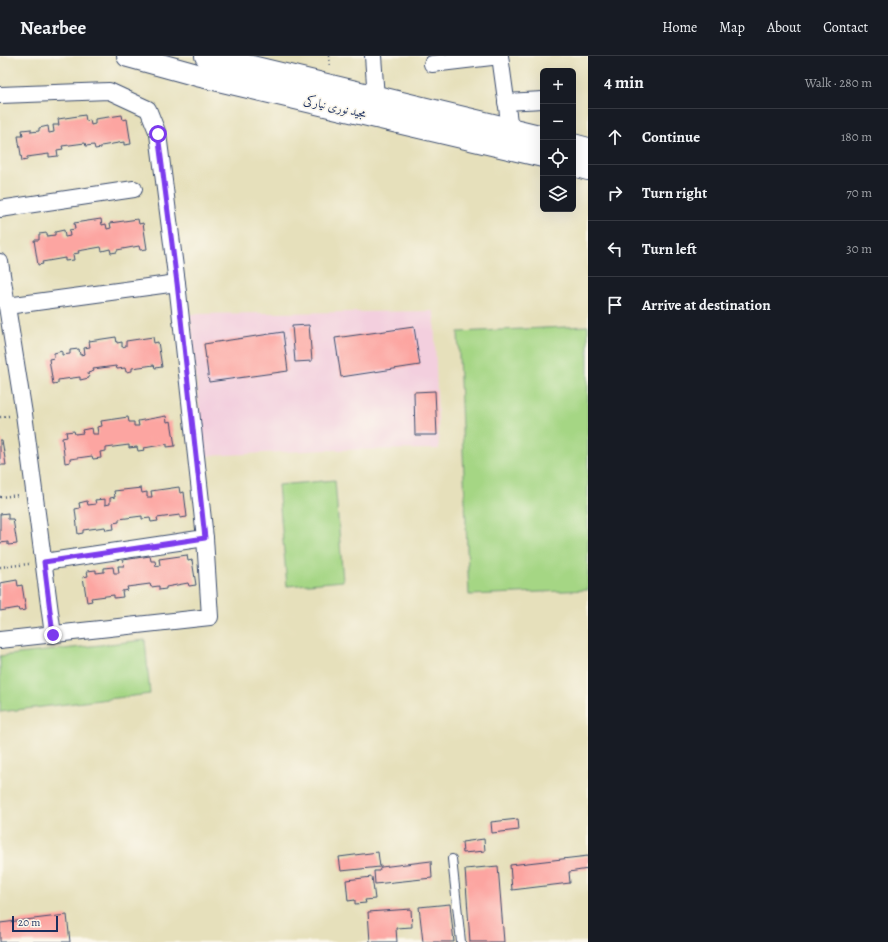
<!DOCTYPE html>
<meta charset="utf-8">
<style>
body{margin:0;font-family:Alegreya,Amiri,serif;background:#20242c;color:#f1f3f6}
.controls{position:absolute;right:12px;top:12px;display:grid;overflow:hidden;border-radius:6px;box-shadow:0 4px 16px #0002}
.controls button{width:36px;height:36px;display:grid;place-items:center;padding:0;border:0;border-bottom:1px solid #363941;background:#171b24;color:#f1f3f6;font:20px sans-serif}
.scale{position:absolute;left:12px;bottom:10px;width:46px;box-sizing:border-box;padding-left:4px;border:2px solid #1b2f5e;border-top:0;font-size:11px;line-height:14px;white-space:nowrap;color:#1b2f5e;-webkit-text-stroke:3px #fbf7ec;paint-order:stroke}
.stop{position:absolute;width:12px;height:12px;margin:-9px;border:3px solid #7c3aed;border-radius:50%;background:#fff}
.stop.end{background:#7c3aed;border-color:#fff;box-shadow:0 1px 4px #0008}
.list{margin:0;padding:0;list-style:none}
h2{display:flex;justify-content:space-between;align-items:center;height:52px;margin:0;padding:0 16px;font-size:17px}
h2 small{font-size:13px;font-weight:400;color:#9ea1a6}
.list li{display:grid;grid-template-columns:26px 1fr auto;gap:12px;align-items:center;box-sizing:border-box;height:56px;padding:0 16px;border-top:1px solid #363941}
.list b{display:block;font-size:15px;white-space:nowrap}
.list em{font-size:13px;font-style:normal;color:#9ea1a6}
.icon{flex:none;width:22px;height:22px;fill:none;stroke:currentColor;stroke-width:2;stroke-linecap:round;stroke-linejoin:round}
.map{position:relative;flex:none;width:588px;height:886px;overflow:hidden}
header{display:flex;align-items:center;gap:24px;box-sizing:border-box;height:56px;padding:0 20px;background:#171b24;border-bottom:1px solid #363941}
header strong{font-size:19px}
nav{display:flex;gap:22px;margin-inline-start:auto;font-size:14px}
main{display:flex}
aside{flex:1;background:#171b24}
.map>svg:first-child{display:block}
</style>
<header>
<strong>Nearbee</strong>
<nav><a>Home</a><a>Map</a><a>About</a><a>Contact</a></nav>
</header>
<main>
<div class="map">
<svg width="588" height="886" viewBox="0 0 588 886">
<rect width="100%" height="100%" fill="#fbf7ec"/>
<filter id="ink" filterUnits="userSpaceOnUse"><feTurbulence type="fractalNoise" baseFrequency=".025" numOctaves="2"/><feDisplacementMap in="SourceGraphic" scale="8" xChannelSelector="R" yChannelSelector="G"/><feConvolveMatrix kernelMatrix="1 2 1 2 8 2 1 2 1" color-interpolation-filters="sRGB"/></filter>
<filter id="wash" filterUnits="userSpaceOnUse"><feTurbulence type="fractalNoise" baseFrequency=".012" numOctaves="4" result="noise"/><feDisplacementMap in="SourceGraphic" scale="16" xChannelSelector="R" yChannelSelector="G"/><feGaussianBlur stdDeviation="0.9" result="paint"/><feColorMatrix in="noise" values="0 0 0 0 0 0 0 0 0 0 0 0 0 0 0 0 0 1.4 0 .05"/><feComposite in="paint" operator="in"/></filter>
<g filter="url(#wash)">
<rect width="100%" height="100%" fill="#e6e0bb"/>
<!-- built -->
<path fill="#f3cfde" d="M434,255L439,393L326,394L204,400L190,258Z"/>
<!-- green -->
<g fill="#a5d684" stroke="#608271">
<path d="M588,270V534L469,539L458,276Z"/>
<path d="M335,424L343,525L287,530L278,429Z"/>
<path d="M145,584L150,638L0,656V600Z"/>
</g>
<g id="blocks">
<!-- building -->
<g fill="#fca5a1">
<path d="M85,59L86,65L90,64L91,69L95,68V63L122,59L123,64L127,63L131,88L124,89V86L101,90V92L95,93L94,89L86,90L85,87L62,90L63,93L57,94L58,100L49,101V98L27,101V104L22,105L18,80H23L22,74L31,73V76L39,75V72L48,70L49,77L54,76L53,69H59L58,63Z"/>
<path d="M101,163L102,169L106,168L107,173L111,172L110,167L138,163L139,168L143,167L147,193L140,194L139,190L117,194V196L111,197L110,193L102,195L101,191L78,195L79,197L73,198L74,204L65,205V202L42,206L43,208L38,209L34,184H39V178L47,177V180L55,179V176L64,174L65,181L70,180L69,174L75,173L74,167Z"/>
<path d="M309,269L312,305L295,306L292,270Z"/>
<path d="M414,271L420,309L341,321L335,282Z"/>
<path d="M283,276L288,315L209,326L204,288Z"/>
<path d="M116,281L117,287L122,286V291L126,290V285L153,281L154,287L158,286L162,311L155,312L154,309L132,312V315L126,316L125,312L117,313L116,310L93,313L94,315L88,317L89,322L80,324V321L58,324V327L53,328L49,303L54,302V297L62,295V299L70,298V294L79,293L80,299L85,298L84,292L90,291L89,285Z"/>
<path d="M435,335L437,379H415L414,336Z"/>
<path d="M166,360L167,366L171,365L175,390L167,391V388L144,392L145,394L138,395L137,391L129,392V389L106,392V395L100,396L101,402L93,403L92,400L70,403V406L65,407L62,382L67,381L66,376L74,375L75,378L83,377L82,374L92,372L93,378H98L97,371L102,370L101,365L128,361L129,366H134V370H139L138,365Z"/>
<path d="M0,384H2L6,409H0Z"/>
<path d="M179,431L180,437L184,436L187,461L180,462V459L157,462L158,465L151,466L150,462L142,463V460L119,463V466L113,467L114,473L106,474L105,471L83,474V477L78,478L75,453L80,452L79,447L87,445L88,449L96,448L95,444L105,443V449L110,448V442L115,441L114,435L141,432L142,437L147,436V441H152L151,435Z"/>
<path d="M8,457V463H13L17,488L8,489V486L0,487V458Z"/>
<path d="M187,499L188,505L192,504L196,529L189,530L188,527L166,531V533L159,534V530L151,531L150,528L127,531L128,534L122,535L123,541L114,542V539L91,542L92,545L87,546L83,521L88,520L87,515L96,514V517L104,516V512L113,511L114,517H119L118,510H124L123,504L150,500L151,505H155L156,510L160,509L159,503Z"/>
<path d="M17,524L18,530L22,529L26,554L19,555L18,552L0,555V527Z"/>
<path d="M518,763L519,774L492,777L491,766Z"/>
<path d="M484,783L485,795L463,797L462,786Z"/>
<path d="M378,796L380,811L341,815L339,801Z"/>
<path d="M588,800V813L569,816L570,827L512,834L510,809Z"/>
<path d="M431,805L432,822L375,828L374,815H379L381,811Z"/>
<path d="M498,810L504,886H470L465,813Z"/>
<path d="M372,821L375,843L365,844L366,847L355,848V844L348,845L346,824Z"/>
<path d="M450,848L454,886H423L419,851Z"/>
<path d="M411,853L412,871L396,872L397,886H370L368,856Z"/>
<path d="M67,859L70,886H0V867Z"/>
</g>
</g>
</g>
<g filter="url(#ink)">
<use href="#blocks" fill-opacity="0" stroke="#394a6c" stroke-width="1"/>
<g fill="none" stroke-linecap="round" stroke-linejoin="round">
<defs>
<path id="service" d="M452,803L461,886"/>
<g id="minor">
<path d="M373,0L376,42"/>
<path d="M500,0L510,73"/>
<path d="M432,8L500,0"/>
<path d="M0,39L109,35L148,53L158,78L177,227L205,482L210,561L0,584"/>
<path d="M506,46L543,44"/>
<path d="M0,153L134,133"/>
<path d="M0,206L24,358L53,579"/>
<path d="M7,250L177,227"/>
<path d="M44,506L205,482"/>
</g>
<g id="secondary">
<path d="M128,0L197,19L543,100"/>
<path d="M206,0L543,81"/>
<path d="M573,89L588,93"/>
<path d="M573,109L588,113"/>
</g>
</defs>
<!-- service casing -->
<use href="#service" stroke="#394a6c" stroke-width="10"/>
<!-- minor casing -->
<use href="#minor" stroke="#394a6c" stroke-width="18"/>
<!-- secondary casing -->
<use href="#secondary" stroke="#394a6c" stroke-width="24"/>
<!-- path -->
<g stroke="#394a6c" stroke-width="2.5" stroke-dasharray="1 3" stroke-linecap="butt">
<path d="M329,0L330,11"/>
<path d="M0,361L9,360"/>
<path d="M0,441L19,439"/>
<path d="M0,511L29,508"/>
</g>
<!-- service -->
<use href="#service" stroke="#fff" stroke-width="8"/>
<!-- minor -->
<use href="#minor" stroke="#fff" stroke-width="16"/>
<!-- secondary -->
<use href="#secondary" stroke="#fff" stroke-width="22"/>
</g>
</g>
<g fill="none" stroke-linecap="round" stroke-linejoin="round" filter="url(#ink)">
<!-- route -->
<path stroke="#7c3aed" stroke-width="5" d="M53,579L44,506L205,482L177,227L158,78"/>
</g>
<g text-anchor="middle" stroke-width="3.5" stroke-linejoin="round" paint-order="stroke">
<!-- street labels -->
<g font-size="12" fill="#1b2f5e" stroke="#fbf7ec">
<text transform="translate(335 51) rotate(13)" y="4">مجید نوری نیارکی</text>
</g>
</g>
</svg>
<div class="controls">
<button>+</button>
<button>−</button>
<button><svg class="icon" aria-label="locate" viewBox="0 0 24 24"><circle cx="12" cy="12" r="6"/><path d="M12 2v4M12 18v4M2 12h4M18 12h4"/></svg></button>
<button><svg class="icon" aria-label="layers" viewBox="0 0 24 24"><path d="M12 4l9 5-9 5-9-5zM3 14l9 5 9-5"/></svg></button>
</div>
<div class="scale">20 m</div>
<div class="stop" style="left:158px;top:78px"></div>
<div class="stop end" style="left:53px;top:579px"></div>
</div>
<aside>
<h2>4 min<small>Walk · 280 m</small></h2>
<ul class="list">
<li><svg class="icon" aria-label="ahead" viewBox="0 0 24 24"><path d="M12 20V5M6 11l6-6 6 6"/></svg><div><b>Continue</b></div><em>180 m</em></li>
<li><svg class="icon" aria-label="right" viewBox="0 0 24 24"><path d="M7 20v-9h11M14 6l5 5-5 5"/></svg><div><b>Turn right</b></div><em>70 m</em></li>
<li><svg class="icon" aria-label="left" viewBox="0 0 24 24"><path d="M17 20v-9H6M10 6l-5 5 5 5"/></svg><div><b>Turn left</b></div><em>30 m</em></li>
<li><svg class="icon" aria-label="arrive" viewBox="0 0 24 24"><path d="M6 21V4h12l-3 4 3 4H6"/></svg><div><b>Arrive at destination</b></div></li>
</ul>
</aside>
</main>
